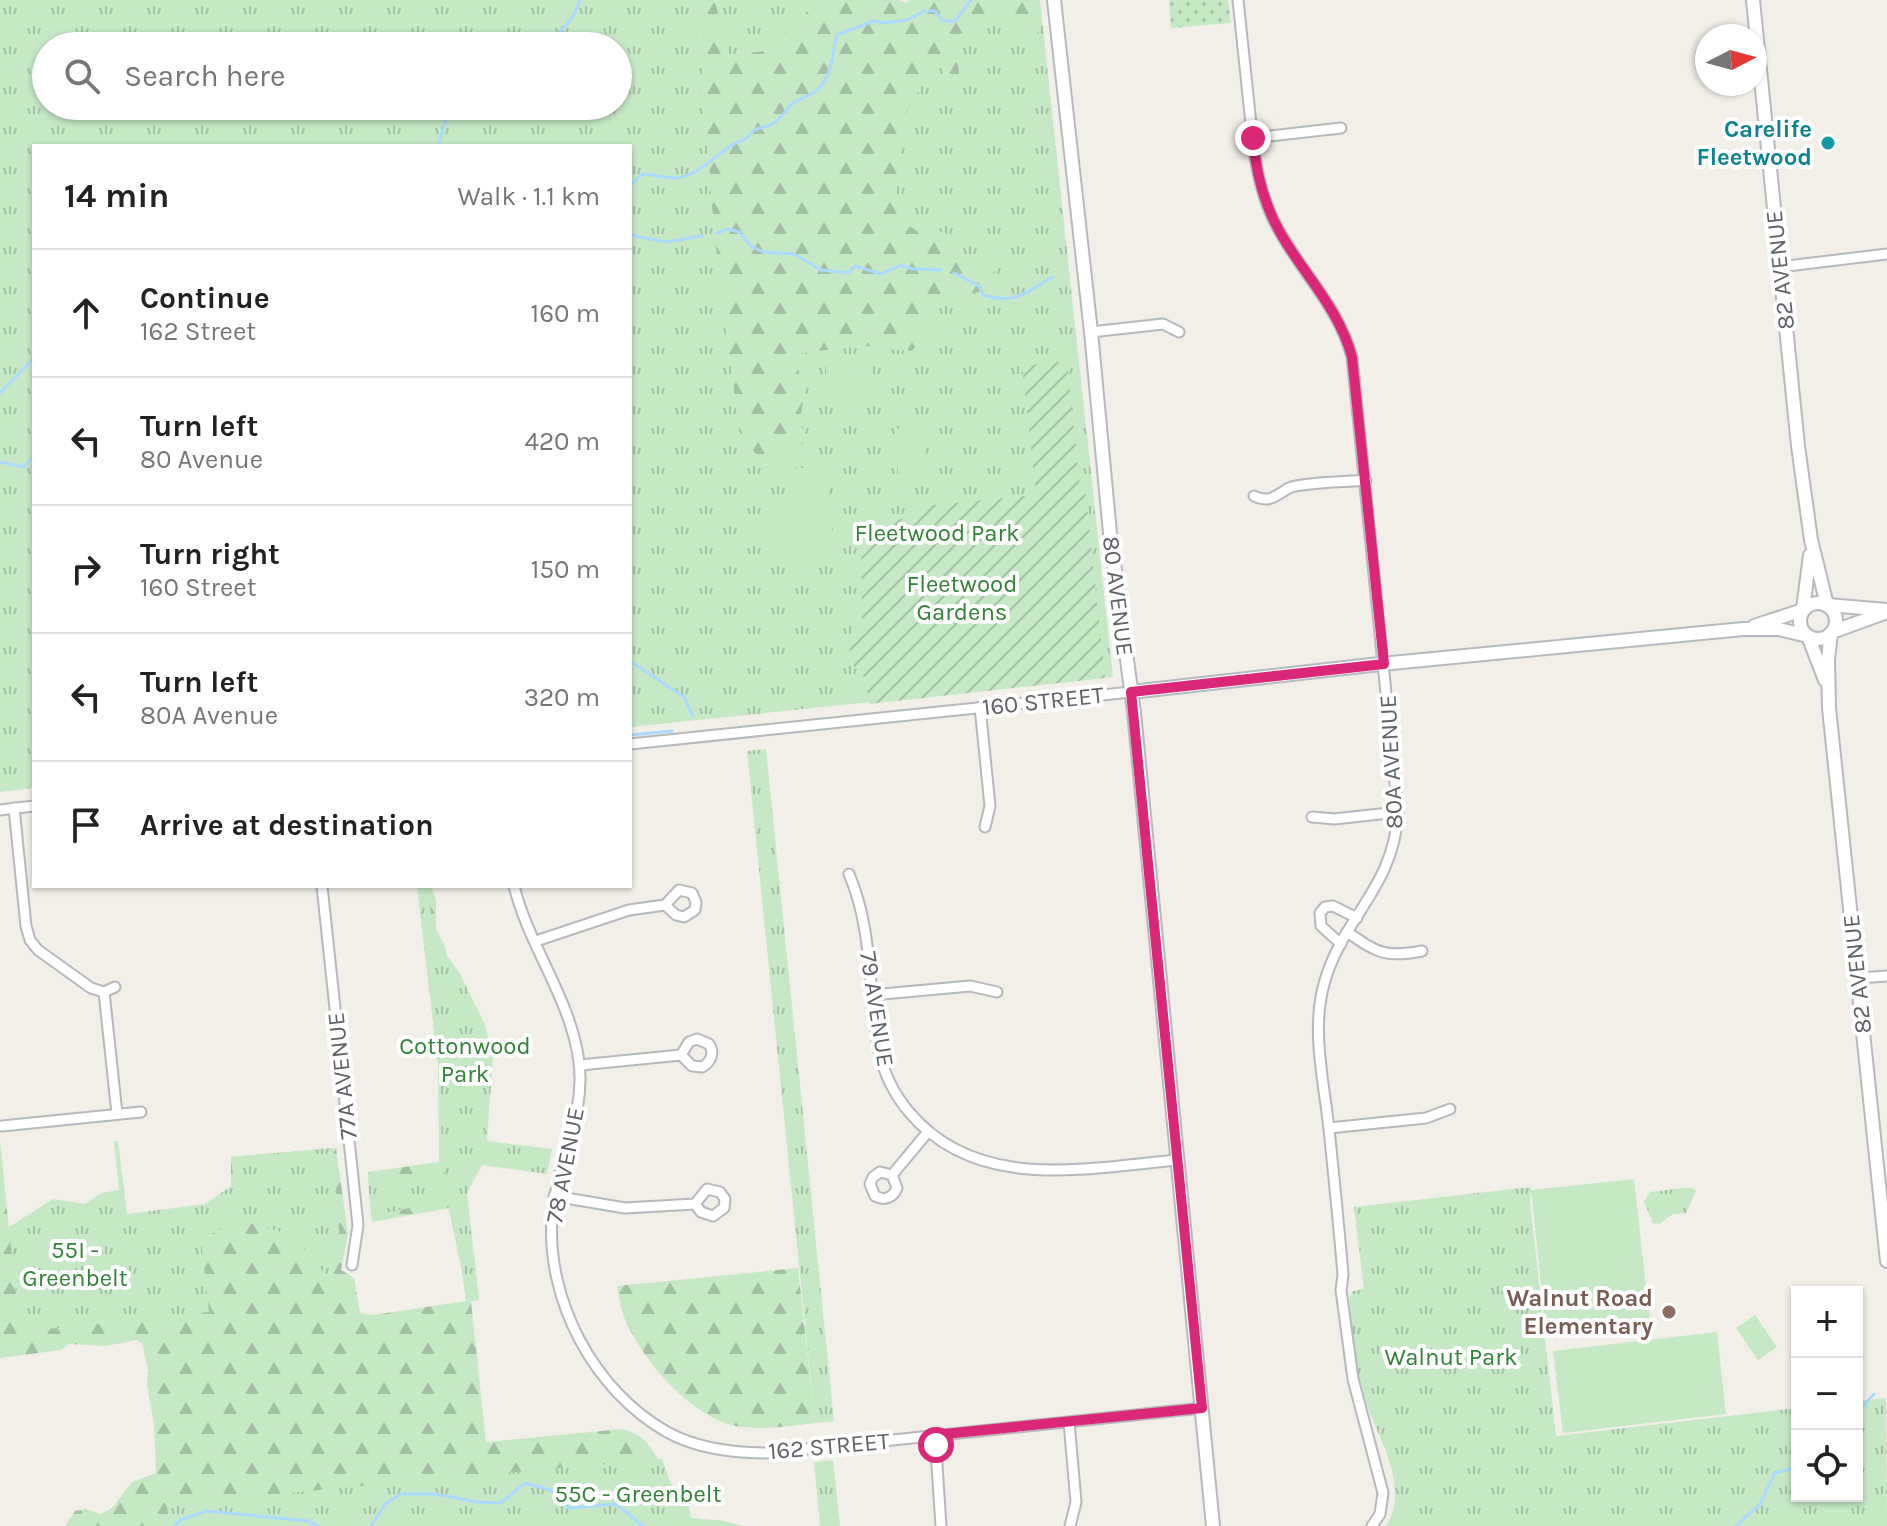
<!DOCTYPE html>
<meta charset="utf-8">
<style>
body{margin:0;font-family:Karla,sans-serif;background:#f6f6f6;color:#222}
.controls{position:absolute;right:24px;bottom:24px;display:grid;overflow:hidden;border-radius:0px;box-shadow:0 2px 6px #0004}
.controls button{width:72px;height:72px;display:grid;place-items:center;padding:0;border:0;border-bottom:2px solid #e0e0e0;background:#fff;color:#222;font:40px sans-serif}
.compass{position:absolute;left:1695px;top:24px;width:72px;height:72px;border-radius:50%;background:#fff;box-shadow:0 2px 6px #0004;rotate:84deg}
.stop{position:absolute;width:24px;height:24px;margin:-18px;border:6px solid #db2777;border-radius:50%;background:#fff}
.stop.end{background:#db2777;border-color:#fff;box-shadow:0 2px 8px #0008}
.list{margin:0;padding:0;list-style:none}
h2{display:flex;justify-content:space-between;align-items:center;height:104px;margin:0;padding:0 32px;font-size:34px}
h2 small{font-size:26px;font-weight:400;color:#767676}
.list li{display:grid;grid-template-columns:52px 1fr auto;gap:24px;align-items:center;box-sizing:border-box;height:128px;padding:0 32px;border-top:2px solid #e0e0e0}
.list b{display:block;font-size:30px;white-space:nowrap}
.list p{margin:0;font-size:26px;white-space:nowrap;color:#767676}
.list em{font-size:26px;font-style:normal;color:#767676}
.icon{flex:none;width:44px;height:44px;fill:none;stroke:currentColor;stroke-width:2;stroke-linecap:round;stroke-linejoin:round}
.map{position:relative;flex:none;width:1887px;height:1526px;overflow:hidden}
.search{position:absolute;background:#fff;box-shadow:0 2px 6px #0004;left:32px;top:32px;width:600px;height:88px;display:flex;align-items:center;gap:20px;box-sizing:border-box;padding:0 28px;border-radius:44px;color:#767676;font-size:30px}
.panel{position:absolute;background:#fff;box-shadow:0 2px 6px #0004;left:32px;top:144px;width:600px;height:744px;border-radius:0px}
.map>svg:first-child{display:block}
</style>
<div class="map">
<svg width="1887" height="1526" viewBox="0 0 1887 1526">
<defs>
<pattern id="grass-dots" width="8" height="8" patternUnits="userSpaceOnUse" patternTransform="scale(2)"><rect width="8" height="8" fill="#c5e8c5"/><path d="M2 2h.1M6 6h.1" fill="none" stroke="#a3c0a4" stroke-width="1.8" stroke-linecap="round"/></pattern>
<pattern id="forest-firs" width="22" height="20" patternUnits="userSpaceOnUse" patternTransform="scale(2)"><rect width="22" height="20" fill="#c5e8c5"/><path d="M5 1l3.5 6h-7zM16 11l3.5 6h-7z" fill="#a3c0a4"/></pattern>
<pattern id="park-tufts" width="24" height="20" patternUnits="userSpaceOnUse" patternTransform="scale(2)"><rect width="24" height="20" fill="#c5e8c5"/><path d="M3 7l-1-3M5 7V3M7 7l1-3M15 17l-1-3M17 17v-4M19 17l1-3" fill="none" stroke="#a3c0a4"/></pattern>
<pattern id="garden-furrows" width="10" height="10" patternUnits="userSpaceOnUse" patternTransform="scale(2)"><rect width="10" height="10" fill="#c5e8c5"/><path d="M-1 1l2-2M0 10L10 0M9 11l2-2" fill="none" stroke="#a3c0a4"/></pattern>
</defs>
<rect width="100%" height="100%" fill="#f1efe8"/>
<!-- grass -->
<path fill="url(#grass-dots)" d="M1169,0H1228L1231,23L1171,28Z"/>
<!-- forest -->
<g fill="url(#forest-firs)">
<path d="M697,0H715L729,55L769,50L818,0H899L906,3L909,0H1036L1041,53L1027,45L958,55L959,75L947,82L924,236L944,232L949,237L945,257L981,254L997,261L991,291L943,297L923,343L911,351L863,346L794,354L805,392L800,421L806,443L785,452L783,461L763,465L739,432L714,235Z"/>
<path d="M417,886H431L436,899V928L446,949L465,1184L479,1300L471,1301L486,1442L622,1429C641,1434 648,1442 658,1459C656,1477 673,1486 686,1496L691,1518L724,1521L742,1526H65L75,1511L86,1509L101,1514L112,1508L132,1482L156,1473L154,1424L147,1385L148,1370L142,1343L136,1340L106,1346L69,1344L61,1350L0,1358V1139L9,1230L119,1192L121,1217L206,1207L231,1190V1157L336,1148L348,1234L341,1270L354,1278L360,1313L373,1315L466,1301L462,1271L449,1208L372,1222L368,1172L439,1162L438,1063Z"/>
<path d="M798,1268L815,1423C791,1426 766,1430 741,1427C695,1422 640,1358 624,1317C620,1307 619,1296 617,1286Z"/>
</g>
<!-- park -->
<g fill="url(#park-tufts)" fill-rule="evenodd">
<path d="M0,0H697L714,235L739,431L764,465L783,461L785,452L806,442L800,421L805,392L794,354L863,346L911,351L923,343L942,297L991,291L997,261L981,254L945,257L949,237L944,232L924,236L905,223L897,193L901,122L933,65L940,63L947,81L959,75L958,55L943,47L949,39L1003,15L1010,29L1026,27L1027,44L1040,52L1036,0H1040L1113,677L630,727V146H34V788L0,792ZM46,46H618V106H46Z"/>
<path d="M715,0H818L769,50L728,55Z"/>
<path d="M766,749L834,1421L815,1423L747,751Z"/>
<path d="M417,886H427L434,937L460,974L485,1025L493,1056L487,1141L552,1149L547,1174L482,1165L467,1193L479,1300L466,1301L462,1271L447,1200L371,1216L368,1180L444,1174L438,1063Z"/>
<path d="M114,1141H118L127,1214L205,1204L234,1184L231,1157L332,1148L340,1242L331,1281L292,1235L236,1220L201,1240L209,1312L20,1332L9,1227L53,1199L85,1204L101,1193L119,1190Z"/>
<path d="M1531,1187L1530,1202L1556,1436L1797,1408V1496H1857V1401L1886,1398L1887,1526H1386C1415,1482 1367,1423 1358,1378C1353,1352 1352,1324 1349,1298L1353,1291L1364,1289L1354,1207Z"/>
<path d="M1685,1188H1693L1696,1191L1686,1213L1673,1214L1659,1224L1653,1223L1644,1202L1650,1192Z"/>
<path d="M658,1459H662L671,1484L686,1496L691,1518L724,1521L742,1526H169L167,1504Z"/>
<path d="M833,1460L840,1526H820L814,1462Z"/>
</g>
<!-- garden -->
<path fill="url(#garden-furrows)" d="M1067,361L1080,488H1085L1105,678L869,704L866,679L854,667L848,645L854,628L862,621L861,534L906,517L914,507L1036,495L1022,366Z"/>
<!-- pitch -->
<g fill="#c5e8c5">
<path d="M871,357L875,392L829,397L825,361Z"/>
<path d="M924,426L929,485L899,488L895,429Z"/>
<path d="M825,465L835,559L771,566L765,508L797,505L794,469Z"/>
<path d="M1634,1179L1650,1321L1546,1332L1531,1190Z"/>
<path d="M1755,1315L1777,1347L1758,1360L1736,1328Z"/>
<path d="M1717,1332L1726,1414L1563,1433L1553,1351Z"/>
</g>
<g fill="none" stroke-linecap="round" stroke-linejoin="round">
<!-- stream -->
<g stroke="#aadaff" stroke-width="3">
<path d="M548,46C560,29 575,20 580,0"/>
<path d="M438,146L449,109L453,106"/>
<path d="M630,185L642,174C653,175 663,177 674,178C694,178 713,158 729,147C739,140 747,141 754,130C778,123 775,124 790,106C797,98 811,97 818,89C833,76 832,52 837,35L873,21L885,23L907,20L924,11H935L943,21H955L971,0"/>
<path d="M717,233L728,229L739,232L751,246L763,252L794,254L821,270L848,273L855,266L881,274L901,265L913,269L941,270"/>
<path d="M630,235L666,242L702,236"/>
<path d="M954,273L979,286L983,295C1017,305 1025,292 1053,277"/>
<path d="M0,393L34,358"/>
<path d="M0,462L23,467L30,460H34"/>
<path d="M630,661L684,697L693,716"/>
<path d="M630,735L672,731"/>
<path d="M1857,1413L1874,1394"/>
<path d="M174,1526L180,1520L206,1511L309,1521L318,1526"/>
<path d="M371,1526L385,1504L401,1494H435L477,1502L501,1503L525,1483L557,1492L568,1508L616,1504L643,1526"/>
<path d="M1736,1526L1760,1504L1775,1473L1797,1467"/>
</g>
<defs>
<g id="street">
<path d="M1238,0C1242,35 1245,70 1249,105C1253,144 1256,183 1273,219C1297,269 1337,302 1352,357L1398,812C1394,889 1342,917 1324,984C1311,1030 1324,1082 1329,1129C1334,1178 1339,1226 1343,1275L1341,1290L1353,1379L1383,1493L1380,1514L1372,1526"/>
<path d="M1253,138L1341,128"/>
<path d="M1779,267L1887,254"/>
<path d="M1091,332L1163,324L1179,332"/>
<path d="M1254,496C1270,504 1276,495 1289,488C1303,482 1349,482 1366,480"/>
<path d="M980,707L990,806L985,827"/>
<path d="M630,744L1131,692"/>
<path d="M14,808L26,926L30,940L38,950L91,988L104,992L115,987"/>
<path d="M0,810L34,806"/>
<path d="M1312,817L1334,819L1398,812"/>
<path d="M849,874C873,930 868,989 878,1047C883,1072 893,1093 909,1112C977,1193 1086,1168 1178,1160"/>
<path d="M322,886L358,1225L352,1265"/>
<path d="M514,886C529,947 571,999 579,1062C586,1117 556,1164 552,1217C546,1300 594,1391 667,1432C696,1448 735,1453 767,1453L1202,1408"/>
<path d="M1347,932C1378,953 1385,958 1422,951"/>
<path d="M536,941L629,910L665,905L679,890L692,893L696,902L695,910L684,917L676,915L665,905"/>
<path d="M1341,944L1321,926L1320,913L1325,907L1333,906L1357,918"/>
<path d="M1858,978L1887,976"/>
<path d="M104,992L117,1114"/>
<path d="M872,995L970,986L997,992"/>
<path d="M580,1065L681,1055L692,1066L702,1067C711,1062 715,1053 709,1044L697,1039L689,1042L681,1055"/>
<path d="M2,1126L141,1112"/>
<path d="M1329,1128L1426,1118L1450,1109"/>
<path d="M892,1175L897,1188C893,1198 884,1201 875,1196L870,1184L873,1177L880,1172L892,1175L927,1133"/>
<path d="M707,1189L720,1192L725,1199L724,1208L713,1216L701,1212L695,1204Z"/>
<path d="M554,1196L625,1208L695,1204"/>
<path d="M1069,1422L1076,1502L1070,1526"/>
<path d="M935,1435L941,1526"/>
</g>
<g id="secondary">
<path d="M1054,0L1091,332L1110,533L1134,712L1213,1526"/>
<path d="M1753,0L1798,446L1811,540L1827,605"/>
<circle cx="1818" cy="621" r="18"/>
<path d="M1828,605L1887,610"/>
<path d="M1803,609L1810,555"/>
<path d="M1754,626L1803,610"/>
<path d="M1832,632L1887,612"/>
<path d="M1831,633L1828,659L1829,708L1887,1261"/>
<path d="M1808,636L1825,680"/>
<path d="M1131,692L1371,665L1743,629H1779L1808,636"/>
</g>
</defs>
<!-- street casing -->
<use href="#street" stroke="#b5b8bc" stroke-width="13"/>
<!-- secondary casing -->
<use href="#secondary" stroke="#b6babf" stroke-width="16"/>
<!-- street -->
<use href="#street" stroke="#fff" stroke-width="9"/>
<!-- secondary -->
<use href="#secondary" stroke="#fff" stroke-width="12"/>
</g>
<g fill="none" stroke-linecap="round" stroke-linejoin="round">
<!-- route -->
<path stroke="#db2777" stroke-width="10" d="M936,1445L935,1435L1202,1408L1131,692L1384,664L1352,357C1340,313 1311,282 1287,244C1266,212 1256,176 1253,138"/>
</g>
<!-- markers -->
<circle fill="#0f9aa8" stroke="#fff" stroke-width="3" cx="1828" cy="143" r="8"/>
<circle fill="#8d6e63" stroke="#fff" stroke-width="3" cx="1669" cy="1312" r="8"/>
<g text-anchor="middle" stroke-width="8" stroke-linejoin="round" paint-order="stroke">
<!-- culture labels -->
<g font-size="24" font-weight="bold" fill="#0d838f" stroke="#fff" text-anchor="end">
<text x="1812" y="137">Carelife<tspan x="1812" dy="28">Fleetwood</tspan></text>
</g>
<!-- street labels -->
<g font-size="24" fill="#5f6368" stroke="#fff">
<text transform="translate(1780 270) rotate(-96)" y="8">82 AVENUE</text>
<text transform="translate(1118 596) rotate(83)" y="8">80 AVENUE</text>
<text transform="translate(1043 701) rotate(-6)" y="8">160 STREET</text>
<text transform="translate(1391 762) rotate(-93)" y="8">80A AVENUE</text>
<text transform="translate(1857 974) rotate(-96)" y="8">82 AVENUE</text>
<text transform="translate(877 1009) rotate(81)" y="8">79 AVENUE</text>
<text transform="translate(342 1076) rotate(-96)" y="8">77A AVENUE</text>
<text transform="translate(565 1165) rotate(-79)" y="8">78 AVENUE</text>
<text transform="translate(829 1446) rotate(-5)" y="8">162 STREET</text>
</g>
<!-- park labels -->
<g font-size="24" fill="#348238" stroke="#fff">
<text x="937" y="541">Fleetwood Park</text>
<text x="962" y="592">Fleetwood<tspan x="962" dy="28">Gardens</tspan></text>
<text x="465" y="1054">Cottonwood<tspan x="465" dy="28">Park</tspan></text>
<text x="75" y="1258">55I -<tspan x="75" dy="28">Greenbelt</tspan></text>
<text x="1451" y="1365">Walnut Park</text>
<text x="638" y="1502">55C - Greenbelt</text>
</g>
<!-- education labels -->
<g font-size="24" font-weight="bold" fill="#785e54" stroke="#fff" text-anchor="end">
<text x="1653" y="1306">Walnut Road<tspan x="1653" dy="28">Elementary</tspan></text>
</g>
</g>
</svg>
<div class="controls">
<button>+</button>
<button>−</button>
<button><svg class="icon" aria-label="locate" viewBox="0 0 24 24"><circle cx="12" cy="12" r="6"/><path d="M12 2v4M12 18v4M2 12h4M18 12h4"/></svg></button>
</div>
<svg class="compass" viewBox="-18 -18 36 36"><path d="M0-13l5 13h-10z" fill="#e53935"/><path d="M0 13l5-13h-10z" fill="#767676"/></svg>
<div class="stop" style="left:936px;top:1445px"></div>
<div class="stop end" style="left:1253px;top:138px"></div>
<div class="search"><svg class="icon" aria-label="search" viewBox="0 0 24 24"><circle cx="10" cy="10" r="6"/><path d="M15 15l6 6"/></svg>Search here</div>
<section class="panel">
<h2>14 min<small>Walk · 1.1 km</small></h2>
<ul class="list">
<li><svg class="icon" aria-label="ahead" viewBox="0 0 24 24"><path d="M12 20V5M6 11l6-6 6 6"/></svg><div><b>Continue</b><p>162 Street</p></div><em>160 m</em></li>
<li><svg class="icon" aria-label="left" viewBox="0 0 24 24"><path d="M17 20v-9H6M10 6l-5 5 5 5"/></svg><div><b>Turn left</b><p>80 Avenue</p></div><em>420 m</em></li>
<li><svg class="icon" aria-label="right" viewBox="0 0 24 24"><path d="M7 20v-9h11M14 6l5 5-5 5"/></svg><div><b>Turn right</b><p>160 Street</p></div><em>150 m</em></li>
<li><svg class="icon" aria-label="left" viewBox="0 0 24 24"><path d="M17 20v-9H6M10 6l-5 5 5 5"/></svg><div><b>Turn left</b><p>80A Avenue</p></div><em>320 m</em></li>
<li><svg class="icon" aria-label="arrive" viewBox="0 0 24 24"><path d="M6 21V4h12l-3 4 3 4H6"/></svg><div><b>Arrive at destination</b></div></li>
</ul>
</section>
</div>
